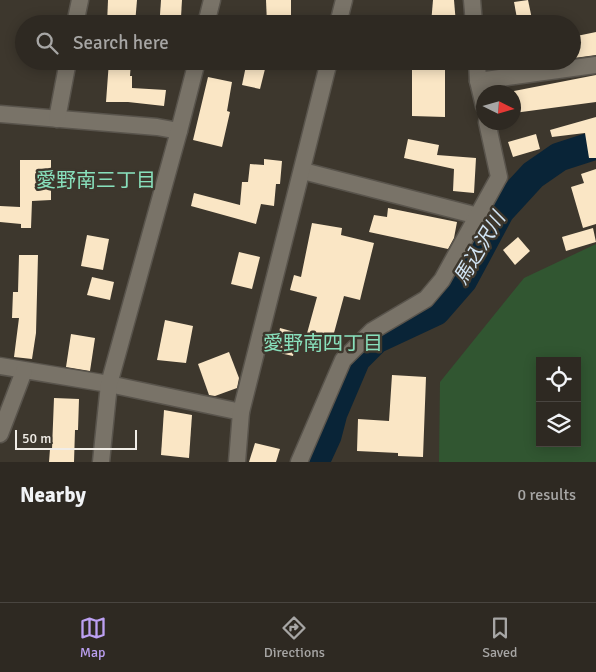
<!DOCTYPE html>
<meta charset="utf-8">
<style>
body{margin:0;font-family:Signika,"Noto Sans JP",sans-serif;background:#36312a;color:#f1f3f6}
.controls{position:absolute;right:15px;bottom:15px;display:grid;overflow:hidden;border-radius:0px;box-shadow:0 2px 12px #0003}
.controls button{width:45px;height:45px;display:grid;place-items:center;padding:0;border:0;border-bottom:1px solid #494540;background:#2e2922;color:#f1f3f6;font:25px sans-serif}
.compass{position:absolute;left:476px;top:85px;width:45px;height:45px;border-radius:50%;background:#2e2922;box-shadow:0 2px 12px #0003;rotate:95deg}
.scale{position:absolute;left:15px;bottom:12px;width:122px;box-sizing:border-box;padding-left:5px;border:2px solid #f1ede7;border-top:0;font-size:14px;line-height:18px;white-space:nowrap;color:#f1ede7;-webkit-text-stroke:4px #3d372d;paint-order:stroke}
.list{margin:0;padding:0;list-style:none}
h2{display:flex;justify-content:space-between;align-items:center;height:65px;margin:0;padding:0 20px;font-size:21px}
h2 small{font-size:16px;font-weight:400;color:#a7a6a5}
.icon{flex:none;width:28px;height:28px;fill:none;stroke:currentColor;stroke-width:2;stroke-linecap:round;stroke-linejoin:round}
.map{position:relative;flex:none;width:596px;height:462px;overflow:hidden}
.search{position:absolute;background:#2e2922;box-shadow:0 2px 12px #0003;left:15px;right:15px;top:15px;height:55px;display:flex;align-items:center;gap:12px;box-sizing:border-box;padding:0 18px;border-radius:28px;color:#a7a6a5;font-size:19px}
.sheet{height:140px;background:#2e2922}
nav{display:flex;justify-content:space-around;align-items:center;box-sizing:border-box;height:70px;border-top:1px solid #494540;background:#2e2922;font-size:14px;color:#a7a6a5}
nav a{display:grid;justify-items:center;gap:2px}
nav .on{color:#bca0f2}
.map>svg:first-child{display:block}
</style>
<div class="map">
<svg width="596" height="462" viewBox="0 0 596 462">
<rect width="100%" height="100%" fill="#3d372d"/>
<!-- green -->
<path fill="#315631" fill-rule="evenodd" d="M596,244V462H439L440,382L524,278ZM540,361H577V443H540Z"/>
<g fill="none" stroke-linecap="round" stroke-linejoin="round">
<!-- river -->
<path stroke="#092437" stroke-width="29" d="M315,462L327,436L333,413L356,359L376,339L436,311L463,280L500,211L533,175L559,157L596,145"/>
</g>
<!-- building -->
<g fill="#fae6c5">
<path d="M108,0H137L135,24H107Z"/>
<path d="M161,0H182L181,17L160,15Z"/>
<path d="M266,0H291V24H267Z"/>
<path d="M433,0H454L456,24H431Z"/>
<path d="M528,0L533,24H518L514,2Z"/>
<path d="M596,32V55L574,58L572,37Z"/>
<path d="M109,61H131L130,76H132V88L166,90L164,106L128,102H106Z"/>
<path d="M247,61H267L260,89L242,85Z"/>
<path d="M412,61H445V117L412,116Z"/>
<path d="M596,75V102L514,113V91Z"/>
<path d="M208,77L232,82L227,111L230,112L222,147L193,140Z"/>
<path d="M596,117V158H589L585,133L552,137L550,130Z"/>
<path d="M536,134L540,149L513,157L508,142Z"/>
<path d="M408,139L439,145L437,155L476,158L474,193L453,191L454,169L404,158Z"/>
<path d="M264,159L282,161L280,184H276L274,206L261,204L256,224L191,206L194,193L240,205L242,182H248L250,164L264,165Z"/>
<path d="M20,160H51V200L32,201L31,228H21V224L0,222V206L20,207Z"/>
<path d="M596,169V224L583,228L571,187L584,183L581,174Z"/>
<path d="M388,208L457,222L454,238L448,249L369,232L374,215L387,217Z"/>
<path d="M312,223L342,228L341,235L374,243L360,300L344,296L331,344L306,337L317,297L290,290L294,275L301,277Z"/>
<path d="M593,228L596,242L566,251L562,237Z"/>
<path d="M87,235L109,239L103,270L81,266Z"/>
<path d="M518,237L530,251L515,265L503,250Z"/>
<path d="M239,252L260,257L252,289L231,284Z"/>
<path d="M19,255H38L36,333L32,359L14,357L19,318H12L13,292H18Z"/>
<path d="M92,277L114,282L110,300L87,295Z"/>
<path d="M165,320L193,326L186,363L157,360Z"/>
<path d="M280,328L298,333L293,356L275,352Z"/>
<path d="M71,334L95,338L90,371L66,367Z"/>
<path d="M229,352L239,378L237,388L215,396L209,395L198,364Z"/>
<path d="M392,375L426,377L423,457L398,456V453L357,451L358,419L389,421Z"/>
<path d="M54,398L79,399L78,430H75L74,462H49L50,449H52Z"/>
<path d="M164,410L192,415L189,458L161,455Z"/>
<path d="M255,443L280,449L276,462H249Z"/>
</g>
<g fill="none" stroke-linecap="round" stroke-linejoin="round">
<defs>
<g id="minor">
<path d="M472,0L474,24"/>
<path d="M75,24L80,0"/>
<path d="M206,24L212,0"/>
<path d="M338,24L344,0"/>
<path d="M477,61L478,81L484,106"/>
<path d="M478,81L596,65"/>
<path d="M0,114L157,127L179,131"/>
<path d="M57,119L68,61"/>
<path d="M303,171L478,216"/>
<path d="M0,366L109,384L241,412"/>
<path d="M0,434L24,371"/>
<path d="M101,462L109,384L179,131L197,61"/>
<path d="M237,462L241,412L329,61"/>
<path d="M299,462L343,360L372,331L426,299L442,280L499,177L487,122"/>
</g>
</defs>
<!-- minor casing -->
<use href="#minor" stroke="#59544c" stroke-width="19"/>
<!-- minor -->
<use href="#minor" stroke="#797368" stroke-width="16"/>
</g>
<g text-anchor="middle" stroke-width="5" stroke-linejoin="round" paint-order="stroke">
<!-- neighbourhood labels -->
<g font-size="20" fill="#88e0bc" stroke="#3d372d">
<text x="96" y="187">愛野南三丁目</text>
<text x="323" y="350">愛野南四丁目</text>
</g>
<!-- water labels -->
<g font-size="20" font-style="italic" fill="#d2e5f5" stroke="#3d372d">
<text transform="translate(479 248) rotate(-59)" y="7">馬込沢川</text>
</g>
</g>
</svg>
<div class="controls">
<button><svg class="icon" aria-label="locate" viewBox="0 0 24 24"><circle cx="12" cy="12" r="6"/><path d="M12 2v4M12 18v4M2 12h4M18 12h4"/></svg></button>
<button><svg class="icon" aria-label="layers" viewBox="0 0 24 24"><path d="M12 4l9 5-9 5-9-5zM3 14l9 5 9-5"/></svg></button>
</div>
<svg class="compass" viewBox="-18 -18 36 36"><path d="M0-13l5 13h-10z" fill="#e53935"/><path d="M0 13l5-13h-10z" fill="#a7a6a5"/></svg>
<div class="scale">50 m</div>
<div class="search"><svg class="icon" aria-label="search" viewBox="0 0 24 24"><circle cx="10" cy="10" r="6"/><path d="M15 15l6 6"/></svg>Search here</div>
</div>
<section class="sheet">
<h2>Nearby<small>0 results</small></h2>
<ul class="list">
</ul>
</section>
<nav>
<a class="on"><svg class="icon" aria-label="map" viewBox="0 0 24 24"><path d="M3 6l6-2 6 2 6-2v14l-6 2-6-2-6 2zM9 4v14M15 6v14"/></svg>Map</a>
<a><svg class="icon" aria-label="directions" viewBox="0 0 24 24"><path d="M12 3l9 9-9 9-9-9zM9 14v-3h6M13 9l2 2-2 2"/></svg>Directions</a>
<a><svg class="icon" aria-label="saved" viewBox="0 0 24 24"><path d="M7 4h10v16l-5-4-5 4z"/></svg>Saved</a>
</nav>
